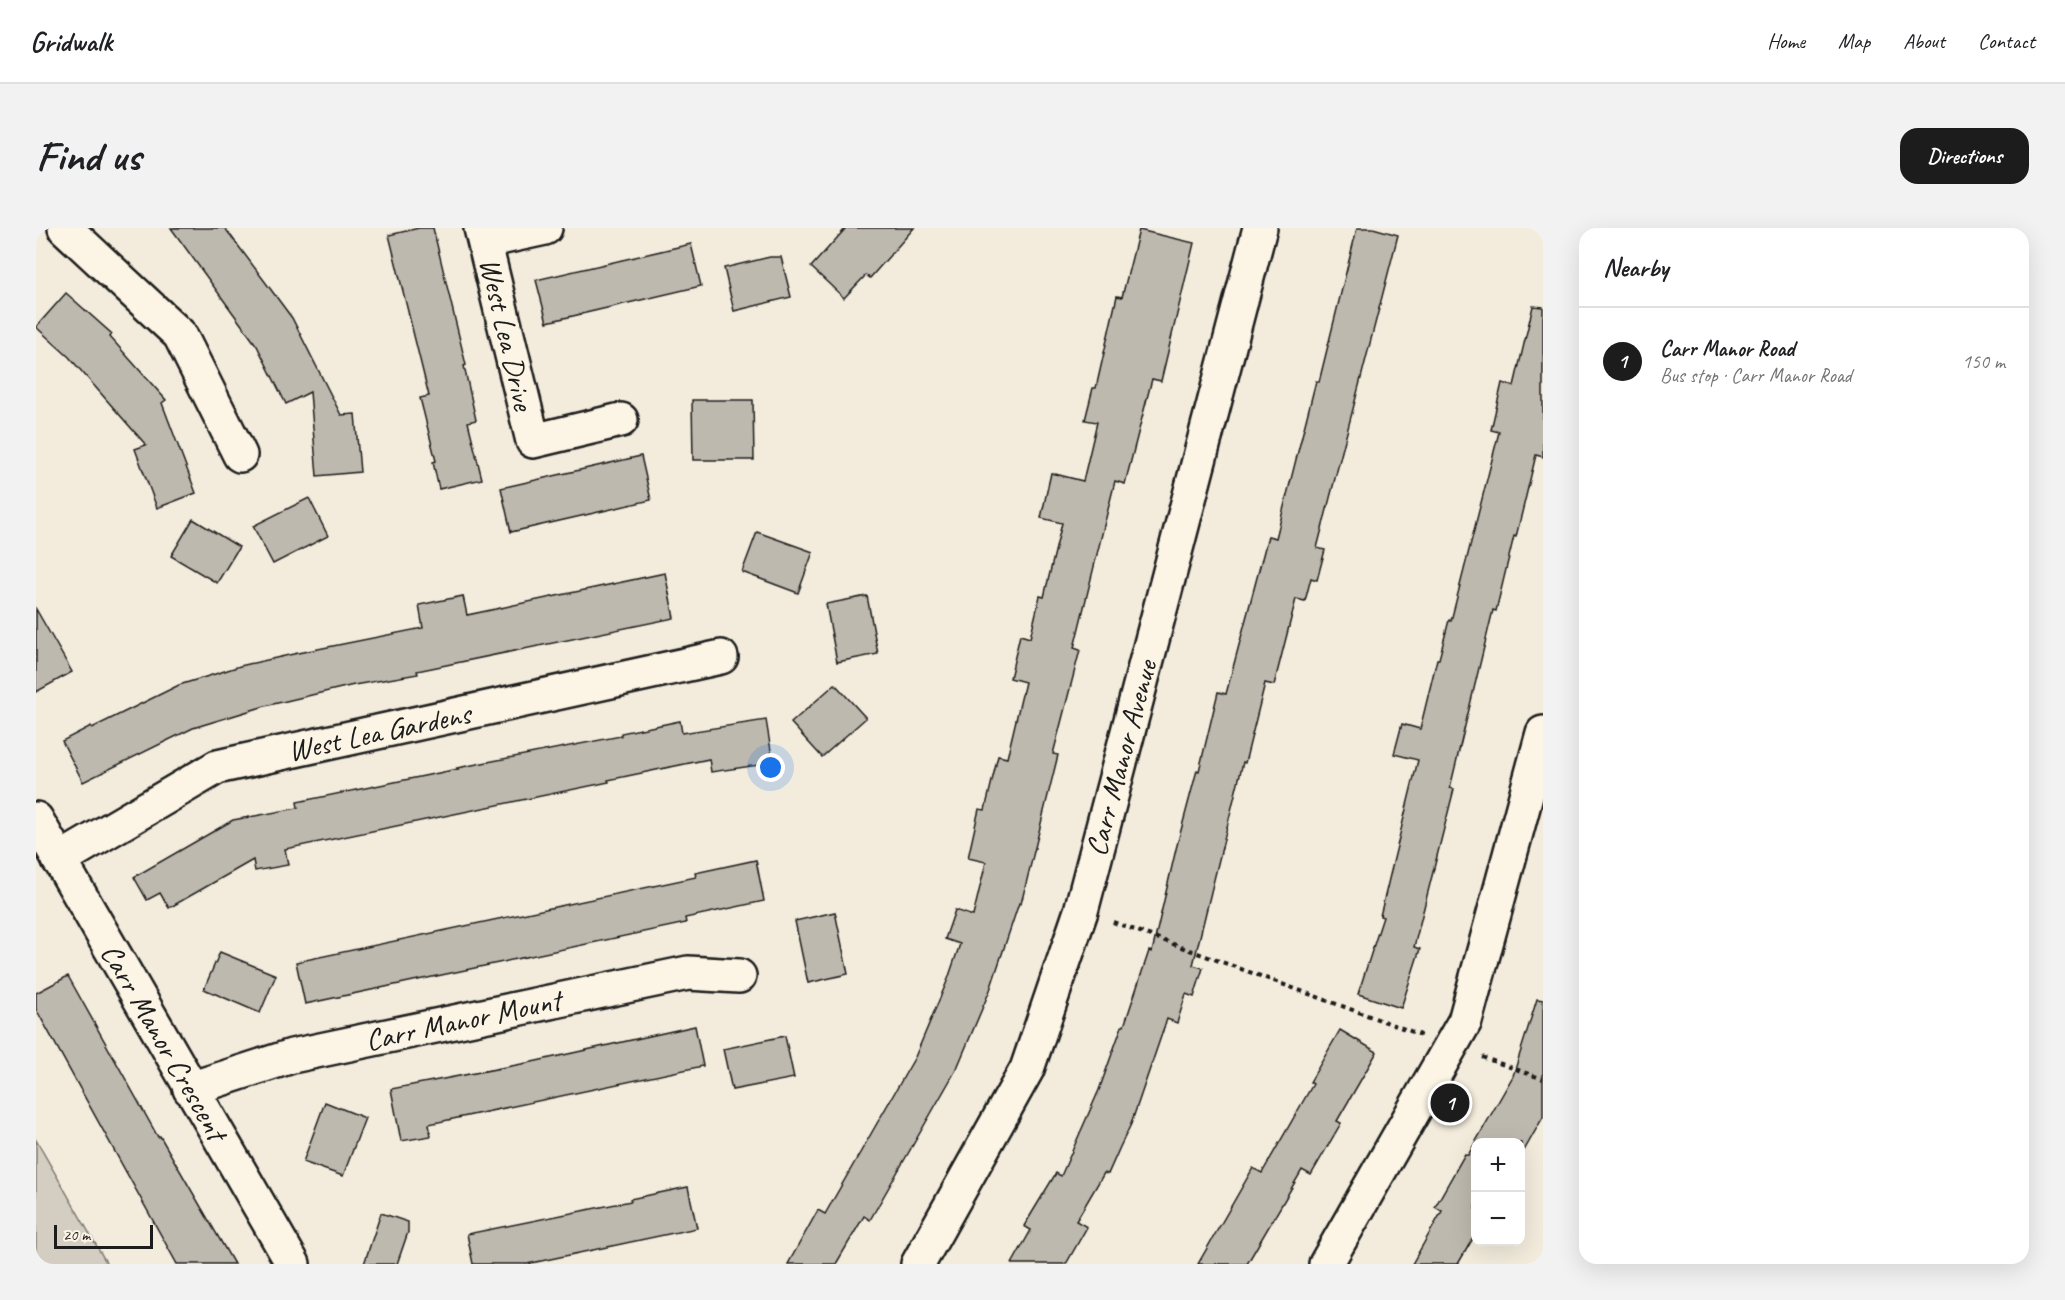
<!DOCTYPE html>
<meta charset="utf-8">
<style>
body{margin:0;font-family:Caveat,sans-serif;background:#f2f2f2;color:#202124}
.controls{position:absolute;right:18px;bottom:18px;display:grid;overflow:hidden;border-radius:12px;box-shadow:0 6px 24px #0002}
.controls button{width:54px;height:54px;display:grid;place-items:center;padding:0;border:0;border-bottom:2px solid #e0e0e0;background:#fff;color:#202124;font:30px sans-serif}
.scale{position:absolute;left:18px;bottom:15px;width:99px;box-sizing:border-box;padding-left:6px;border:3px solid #1c1c1c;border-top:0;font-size:16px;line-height:21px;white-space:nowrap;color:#1c1c1c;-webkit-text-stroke:4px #fcf5e5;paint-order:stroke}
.you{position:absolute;left:735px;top:540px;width:21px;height:21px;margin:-15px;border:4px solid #fff;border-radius:50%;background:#1a73e8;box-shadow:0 0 0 9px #1a73e833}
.badge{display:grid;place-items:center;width:39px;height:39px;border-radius:50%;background:#1c1c1c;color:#fff;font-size:20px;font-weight:700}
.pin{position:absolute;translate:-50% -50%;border:3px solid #fff;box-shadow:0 2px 6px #0006}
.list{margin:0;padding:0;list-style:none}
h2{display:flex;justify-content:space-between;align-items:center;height:78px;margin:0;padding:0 24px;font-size:26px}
h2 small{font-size:20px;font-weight:400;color:#757577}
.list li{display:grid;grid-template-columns:39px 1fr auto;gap:18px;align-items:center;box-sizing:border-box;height:108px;padding:0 24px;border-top:2px solid #e0e0e0}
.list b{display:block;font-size:22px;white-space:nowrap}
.list p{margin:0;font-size:20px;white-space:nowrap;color:#757577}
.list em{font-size:20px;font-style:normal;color:#757577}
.map{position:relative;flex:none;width:1507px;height:1036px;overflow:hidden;border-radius:18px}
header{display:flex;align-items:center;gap:36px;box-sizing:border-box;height:84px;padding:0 30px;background:#fff;border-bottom:2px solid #e0e0e0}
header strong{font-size:28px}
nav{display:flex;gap:33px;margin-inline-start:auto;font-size:21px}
.intro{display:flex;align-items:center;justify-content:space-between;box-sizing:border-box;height:144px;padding:0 36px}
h1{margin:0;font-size:42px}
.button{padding:15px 27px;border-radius:18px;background:#1c1c1c;color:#fff;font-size:21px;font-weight:700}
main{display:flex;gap:36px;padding:0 36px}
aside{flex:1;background:#fff;border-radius:18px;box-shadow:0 6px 24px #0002}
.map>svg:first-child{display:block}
</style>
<header>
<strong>Gridwalk</strong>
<nav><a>Home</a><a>Map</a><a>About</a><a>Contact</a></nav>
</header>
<div class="intro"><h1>Find us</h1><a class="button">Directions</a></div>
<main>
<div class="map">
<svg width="1507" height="1036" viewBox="0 0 1507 1036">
<rect width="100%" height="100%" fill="#f3ecdd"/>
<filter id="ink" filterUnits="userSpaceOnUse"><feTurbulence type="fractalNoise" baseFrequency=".0167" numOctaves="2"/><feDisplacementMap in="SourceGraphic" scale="12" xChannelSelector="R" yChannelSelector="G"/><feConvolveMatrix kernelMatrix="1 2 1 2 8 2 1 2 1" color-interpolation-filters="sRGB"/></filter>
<g filter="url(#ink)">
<!-- green -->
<path fill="#d3cec1" stroke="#78756e" stroke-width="1.5" d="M0,912L71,1036H0Z"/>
<!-- building -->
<g fill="#beb9ae" stroke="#1c1c1c" stroke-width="1.5">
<path d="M135,0H189L256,90L305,187L319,186L324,244L281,248L274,164L250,176L221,118Z"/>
<path d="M383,0H397L430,137L428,138L440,192L432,194L446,251L403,261L397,234L400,233L384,170L393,168L353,7Z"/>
<path d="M810,0H878L834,50L830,47L808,70L775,39Z"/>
<path d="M1321,0H1337L1362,7L1281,320L1289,322L1281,352L1275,350L1269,373L1260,371L1238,457L1229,455L1209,535L1207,534L1157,737L1167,740L1158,769L1150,766L1141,795L1131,791L1095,896L1084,919L1072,946L1068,945L1040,993L1051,999L1030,1036H976L995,1002L988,998L1020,945L1025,948L1063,862L1086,798H1088L1113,723L1116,724L1140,621L1161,542L1163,543L1182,464L1190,466L1232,308L1240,310L1280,153L1283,154Z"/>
<path d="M1103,2L1158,15L1125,153L1116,151L1089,256L1079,253L1038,420L1044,422L1017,526L1022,527L985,676L983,675L954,762L921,840L834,992L828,988L800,1036H752L782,982L789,986L879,829L912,751L924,716L909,711L919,682L937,688L950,634L932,630L943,581L949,582L962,528L971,530L989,454L974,450L984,407L994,410L1004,368L1008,369L1026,295L1005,290L1015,245L1047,253L1061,194L1049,192L1057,160H1060L1081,68L1086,69Z"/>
<path d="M655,16L665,58L511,94L500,52Z"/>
<path d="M734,29H745L755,69L698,83L688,40Z"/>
<path d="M30,65L76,106L74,109L130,172L126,175L160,265L121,280L99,221L110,217L33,129L0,99Z"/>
<path d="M1497,78L1507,79V229L1500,227L1480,309L1478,308L1460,383L1457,382L1414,560L1418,561L1378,719L1384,721L1365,780L1322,766L1347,689L1344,688L1382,532L1358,526L1366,496L1384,501L1401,431H1403L1413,392L1415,393L1463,204L1455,202L1466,155L1478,158Z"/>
<path d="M656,172H717L718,232H657Z"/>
<path d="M605,228L615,272L475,304L465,260Z"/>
<path d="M273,270L292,308L237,336L217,298Z"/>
<path d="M157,291L203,319L181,355L135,328Z"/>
<path d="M721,304L777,324L762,365L706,344Z"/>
<path d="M629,345L638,390L381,443L382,446L318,457L229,478L157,500L47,554L26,513L55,498L56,500L143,457L176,447L204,438L262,425L387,400L383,377L427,368L431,387Z"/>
<path d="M831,368L842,426L801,434L790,376Z"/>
<path d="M0,381L36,444L0,464Z"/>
<path d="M799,456L830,490L786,529L755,495Z"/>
<path d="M730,492L737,535L675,544L673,531L572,552L573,554L249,621L252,637L219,643L217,632L133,680L124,665L111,672L98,649L197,592L262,580L261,574L422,541L421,540L585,508V505L644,493L646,505Z"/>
<path d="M720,632L728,673L649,690L650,695L269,776L260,734L660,649L659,645Z"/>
<path d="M799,684L812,746L772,755L759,693Z"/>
<path d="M184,724L240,747L224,785L168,761Z"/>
<path d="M32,748L122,909L124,908L198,1036H141L0,781V765Z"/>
<path d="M1501,771L1507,772V889L1485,928V915H1440V1005L1422,1036H1376L1406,983L1399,979L1429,926L1432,927L1477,848Z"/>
<path d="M659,798L667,838L393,896L395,908L365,913L355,861L496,834Z"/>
<path d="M1304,802L1341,824L1301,893L1305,895L1275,947L1266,942L1211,1036H1162L1217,940L1226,945L1277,856L1274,854Z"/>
<path d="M749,808L758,850L696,862L687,821Z"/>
<path d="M289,874L329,890L307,948L267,934Z"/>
<path d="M652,959L661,1000L491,1036H437L431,1006L595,973L594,971Z"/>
<path d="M345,985L372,994V1004L361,1036H328Z"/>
</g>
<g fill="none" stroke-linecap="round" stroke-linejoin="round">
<defs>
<g id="minor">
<path d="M29,0L144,107L204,227"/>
<path d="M445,0L497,213L585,192"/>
<path d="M449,13L509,0"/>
<path d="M0,591L257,1036"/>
<path d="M23,632L181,539L685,429"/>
<path d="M154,861L256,828L652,745L703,748"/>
<path d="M882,1036L991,841L1045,683L1224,0"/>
<path d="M1290,1036L1429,793L1507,505"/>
</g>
</defs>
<!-- minor casing -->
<use href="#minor" stroke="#1c1c1c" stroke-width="38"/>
<!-- path -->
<g stroke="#1c1c1c" stroke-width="4" stroke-dasharray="4.5 4.5" stroke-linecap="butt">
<path d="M1077,694L1385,807"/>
<path d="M1446,829L1507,851"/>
</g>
<!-- minor -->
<use href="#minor" stroke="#fcf5e5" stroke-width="33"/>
</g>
</g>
<g text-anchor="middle" stroke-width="6" stroke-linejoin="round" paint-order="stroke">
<!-- street labels -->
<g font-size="30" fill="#1c1c1c" stroke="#fcf5e5">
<text transform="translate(471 106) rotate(77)" y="10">West Lea Drive</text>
<text transform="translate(343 504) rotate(-12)" y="10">West Lea Gardens</text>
<text transform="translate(1085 530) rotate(-75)" y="10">Carr Manor Avenue</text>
<text transform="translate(427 792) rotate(-12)" y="10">Carr Manor Mount</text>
<text transform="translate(128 814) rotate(60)" y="10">Carr Manor Crescent</text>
</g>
</g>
</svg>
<div class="controls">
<button>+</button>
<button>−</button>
</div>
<div class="scale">20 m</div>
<div class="you"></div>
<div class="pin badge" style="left:1414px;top:875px">1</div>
</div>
<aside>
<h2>Nearby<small></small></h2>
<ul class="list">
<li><span class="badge">1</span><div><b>Carr Manor Road</b><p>Bus stop · Carr Manor Road</p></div><em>150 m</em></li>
</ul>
</aside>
</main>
